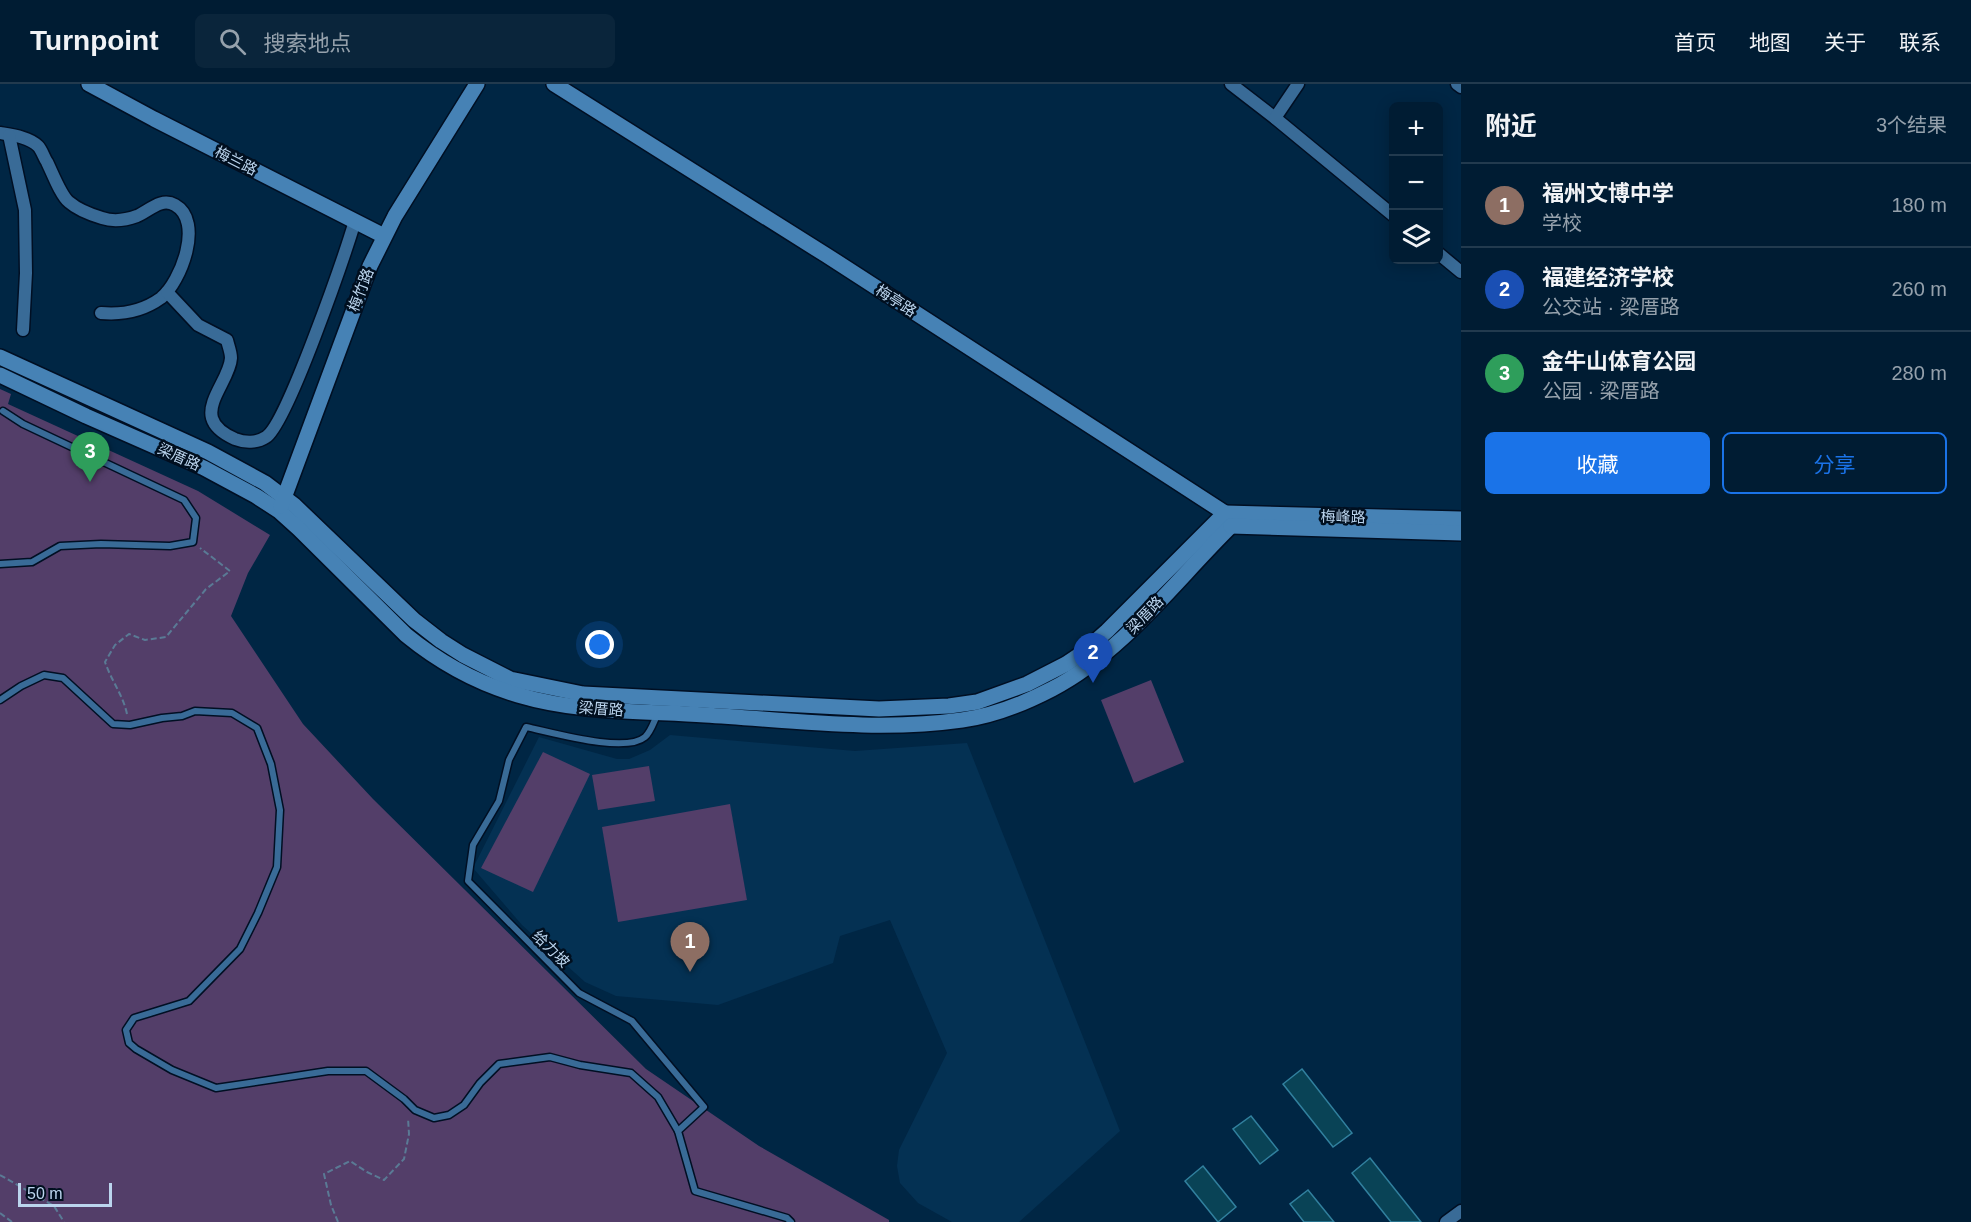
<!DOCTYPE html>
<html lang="zh">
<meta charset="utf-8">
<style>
body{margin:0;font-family:Arial,"Noto Sans SC",sans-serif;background:#0a253b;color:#f1f3f6}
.controls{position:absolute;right:18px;top:18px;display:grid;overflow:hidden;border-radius:9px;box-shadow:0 3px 15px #0003}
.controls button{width:54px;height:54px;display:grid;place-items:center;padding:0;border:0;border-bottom:2px solid #223a4e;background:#001c33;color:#f1f3f6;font:30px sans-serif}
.scale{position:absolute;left:18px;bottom:15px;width:94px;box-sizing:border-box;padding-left:6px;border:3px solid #bbd5ee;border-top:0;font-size:16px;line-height:21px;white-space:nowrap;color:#bbd5ee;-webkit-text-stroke:4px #000f1f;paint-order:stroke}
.you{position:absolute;left:600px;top:561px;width:21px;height:21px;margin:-15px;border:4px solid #fff;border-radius:50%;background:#1a73e8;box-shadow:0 0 0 9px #1a73e833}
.badge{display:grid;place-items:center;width:39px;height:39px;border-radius:50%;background:#1a73e8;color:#fff;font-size:20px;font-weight:700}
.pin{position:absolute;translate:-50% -50px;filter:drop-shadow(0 2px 3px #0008)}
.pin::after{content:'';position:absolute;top:32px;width:21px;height:18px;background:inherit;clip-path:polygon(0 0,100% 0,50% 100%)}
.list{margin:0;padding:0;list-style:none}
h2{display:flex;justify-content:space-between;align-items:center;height:78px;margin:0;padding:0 24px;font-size:26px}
h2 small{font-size:20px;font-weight:400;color:#95a1ac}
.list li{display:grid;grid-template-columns:39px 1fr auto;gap:18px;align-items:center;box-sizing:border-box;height:84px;padding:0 24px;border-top:2px solid #223a4e}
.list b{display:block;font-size:22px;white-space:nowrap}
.list p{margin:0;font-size:20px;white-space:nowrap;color:#95a1ac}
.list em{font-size:20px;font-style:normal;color:#95a1ac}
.actions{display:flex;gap:12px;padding:18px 24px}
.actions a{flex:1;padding:14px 0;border:2px solid #1a73e8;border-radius:9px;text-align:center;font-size:21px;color:#1a73e8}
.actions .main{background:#1a73e8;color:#fff}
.icon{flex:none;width:33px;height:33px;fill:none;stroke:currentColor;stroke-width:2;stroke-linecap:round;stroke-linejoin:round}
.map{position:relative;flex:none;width:1461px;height:1138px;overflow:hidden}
header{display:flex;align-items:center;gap:36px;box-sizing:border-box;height:84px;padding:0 30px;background:#001c33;border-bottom:2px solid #223a4e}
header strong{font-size:28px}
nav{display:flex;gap:33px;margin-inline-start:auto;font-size:21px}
.search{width:420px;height:54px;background:#0a253b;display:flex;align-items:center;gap:15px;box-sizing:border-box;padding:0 21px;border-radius:9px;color:#95a1ac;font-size:22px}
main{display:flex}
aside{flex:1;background:#001c33}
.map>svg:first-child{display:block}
</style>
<header>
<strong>Turnpoint</strong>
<div class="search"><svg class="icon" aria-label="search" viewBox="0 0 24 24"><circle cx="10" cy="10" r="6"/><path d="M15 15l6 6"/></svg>搜索地点</div>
<nav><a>首页</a><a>地图</a><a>关于</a><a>联系</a></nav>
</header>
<main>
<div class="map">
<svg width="1461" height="1138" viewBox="0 0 1461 1138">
<rect width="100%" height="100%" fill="#002644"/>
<!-- built -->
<path fill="#043153" d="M670,651L855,667L967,659L1120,1047L1019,1138H952L918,1119L900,1099L897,1082L899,1066L947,969L890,836L840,852L833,879L718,921L616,912L585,898L522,841L473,784L539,653L617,675H629L650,666Z"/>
<!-- green -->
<g fill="#533e69">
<path d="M0,305L11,310L8,320L198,407L270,451L248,489L231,532L303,640L373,715L646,985L759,1062L889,1136V1138H0Z"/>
<path d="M1151,596L1184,678L1134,699L1101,616Z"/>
<path d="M543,668L590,690L533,808L481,784Z"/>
<path d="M649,682L655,717L598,726L592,691Z"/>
<path d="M730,720L747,816L618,838L602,743Z"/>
</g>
<!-- building -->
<g fill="#094356" stroke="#31809e" stroke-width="1.5">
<path d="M1302,985L1352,1049L1333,1063L1283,1000Z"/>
<path d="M1251,1032L1278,1066L1260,1080L1233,1045Z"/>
<path d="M1370,1074L1421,1138H1391L1352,1089Z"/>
<path d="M1203,1082L1236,1123L1218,1138L1185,1097Z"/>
<path d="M1308,1106L1334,1138H1304L1290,1120Z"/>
</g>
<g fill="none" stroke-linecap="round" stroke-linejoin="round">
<defs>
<g id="lane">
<path d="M0,480L32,478L60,462L101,460L170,462L193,458L196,434L184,416L23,340L3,327"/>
<path d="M0,616L21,602L44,591L63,594L113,640L130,641L162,634L182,632L195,627L232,629L257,644L271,680L280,726L277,783L258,829L240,865L189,917L134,934L126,946L129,959L136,965L172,986L216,1004L328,987H366L404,1015L415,1026L434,1034L449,1031L464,1021L480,999L499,980L550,973L580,981L631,989L658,1013L678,1047"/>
<path d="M658,629C654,637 651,648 645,653C625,670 551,648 526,643L509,676L499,717L473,761L468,797L579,909L632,937L704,1023L678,1047L695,1107L787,1134L791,1138"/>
</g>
<g id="street">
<path d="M1231,0L1275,34L1394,132"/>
<path d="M1457,0L1461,3"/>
<path d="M1275,34L1298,0"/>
<path d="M0,49C12,51 29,53 38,62C42,66 44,74 47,78C52,88 61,112 69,118C77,125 92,131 102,134C114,138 126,136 137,132C149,127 161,113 175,121C204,137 181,198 161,214C143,227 123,231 101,229"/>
<path d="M9,51L25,126L26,189L23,246"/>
<path d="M1438,169L1461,188"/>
<path d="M167,208L198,241L227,256C228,261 231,268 231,274C230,293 207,316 212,334C215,345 226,351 235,355C245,359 257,359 266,353C287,340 345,170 355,137"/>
<path d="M1446,1138L1461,1127"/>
</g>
<g id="secondary">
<path d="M89,0L154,35L384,152"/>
<path d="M554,0L826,171L1171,394L1225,429L1229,436"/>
<path d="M0,273L208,368L265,399L294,421L414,536L441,557L463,571L510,595L583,610L879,625L949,622L977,618L1027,600L1066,580L1081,570L1107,547L1225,429L1461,435"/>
<path d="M0,291L86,332L204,384L256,412L279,427L299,445L406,551C439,578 477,599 518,611C578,629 643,627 705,631C790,636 877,648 962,636C993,632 1025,619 1052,605C1123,568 1175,497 1231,442"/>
<path d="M281,422L370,182L395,132L477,0"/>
<path d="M1231,442L1461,449"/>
</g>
</defs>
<!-- lane casing -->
<use href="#lane" stroke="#000f23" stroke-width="9"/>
<!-- street casing -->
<use href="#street" stroke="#000f23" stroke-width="15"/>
<!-- secondary casing -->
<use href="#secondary" stroke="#000f23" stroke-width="18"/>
<!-- path -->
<g stroke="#5a7a95" stroke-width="2" stroke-dasharray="6 3" stroke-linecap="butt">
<path d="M127,630C123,611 111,596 105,578L115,561L129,550L145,556L166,553L206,505L230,487L200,464"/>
<path d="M0,1091L54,1122L64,1138"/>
<path d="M0,1129L12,1138"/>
<path d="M338,1138L331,1121L324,1090L350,1077L367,1088L384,1096L404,1075L409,1050L408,1034"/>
</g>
<!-- lane -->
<use href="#lane" stroke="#396b97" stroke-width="6"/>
<!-- street -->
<use href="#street" stroke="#396b97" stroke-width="12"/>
<!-- secondary -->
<use href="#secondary" stroke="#4682b5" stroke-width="15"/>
</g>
<g text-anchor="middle" stroke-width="5" stroke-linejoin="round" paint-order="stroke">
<!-- street labels -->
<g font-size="15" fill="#bbd5ee" stroke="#000f1f">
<text transform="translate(236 77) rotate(27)" y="5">梅兰路</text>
<text transform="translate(361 206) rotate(-69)" y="5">梅竹路</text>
<text transform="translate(896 217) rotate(33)" y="5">梅亭路</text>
<text transform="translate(179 373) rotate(24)" y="5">梁厝路</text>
<text transform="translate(1343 433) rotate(1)" y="5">梅峰路</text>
<text transform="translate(1145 531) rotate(-46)" y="5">梁厝路</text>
<text transform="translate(601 625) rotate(4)" y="5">梁厝路</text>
<text transform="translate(551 865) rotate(45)" y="5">给力坡</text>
</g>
</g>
</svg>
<div class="controls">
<button>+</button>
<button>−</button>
<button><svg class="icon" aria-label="layers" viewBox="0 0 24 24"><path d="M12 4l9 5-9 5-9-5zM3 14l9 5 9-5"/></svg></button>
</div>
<div class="scale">50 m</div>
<div class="you"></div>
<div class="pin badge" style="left:690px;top:888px;background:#8d6e63">1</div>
<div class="pin badge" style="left:1093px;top:599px;background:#1a4fb4">2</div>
<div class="pin badge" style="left:90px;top:398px;background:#2e9e5b">3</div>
</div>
<aside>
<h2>附近<small>3个结果</small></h2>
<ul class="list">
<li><span class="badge" style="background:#8d6e63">1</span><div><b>福州文博中学</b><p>学校</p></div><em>180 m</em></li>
<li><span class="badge" style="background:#1a4fb4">2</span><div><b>福建经济学校</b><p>公交站 · 梁厝路</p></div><em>260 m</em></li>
<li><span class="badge" style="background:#2e9e5b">3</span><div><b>金牛山体育公园</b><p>公园 · 梁厝路</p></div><em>280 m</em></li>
</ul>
<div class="actions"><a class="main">收藏</a><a>分享</a></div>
</aside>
</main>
